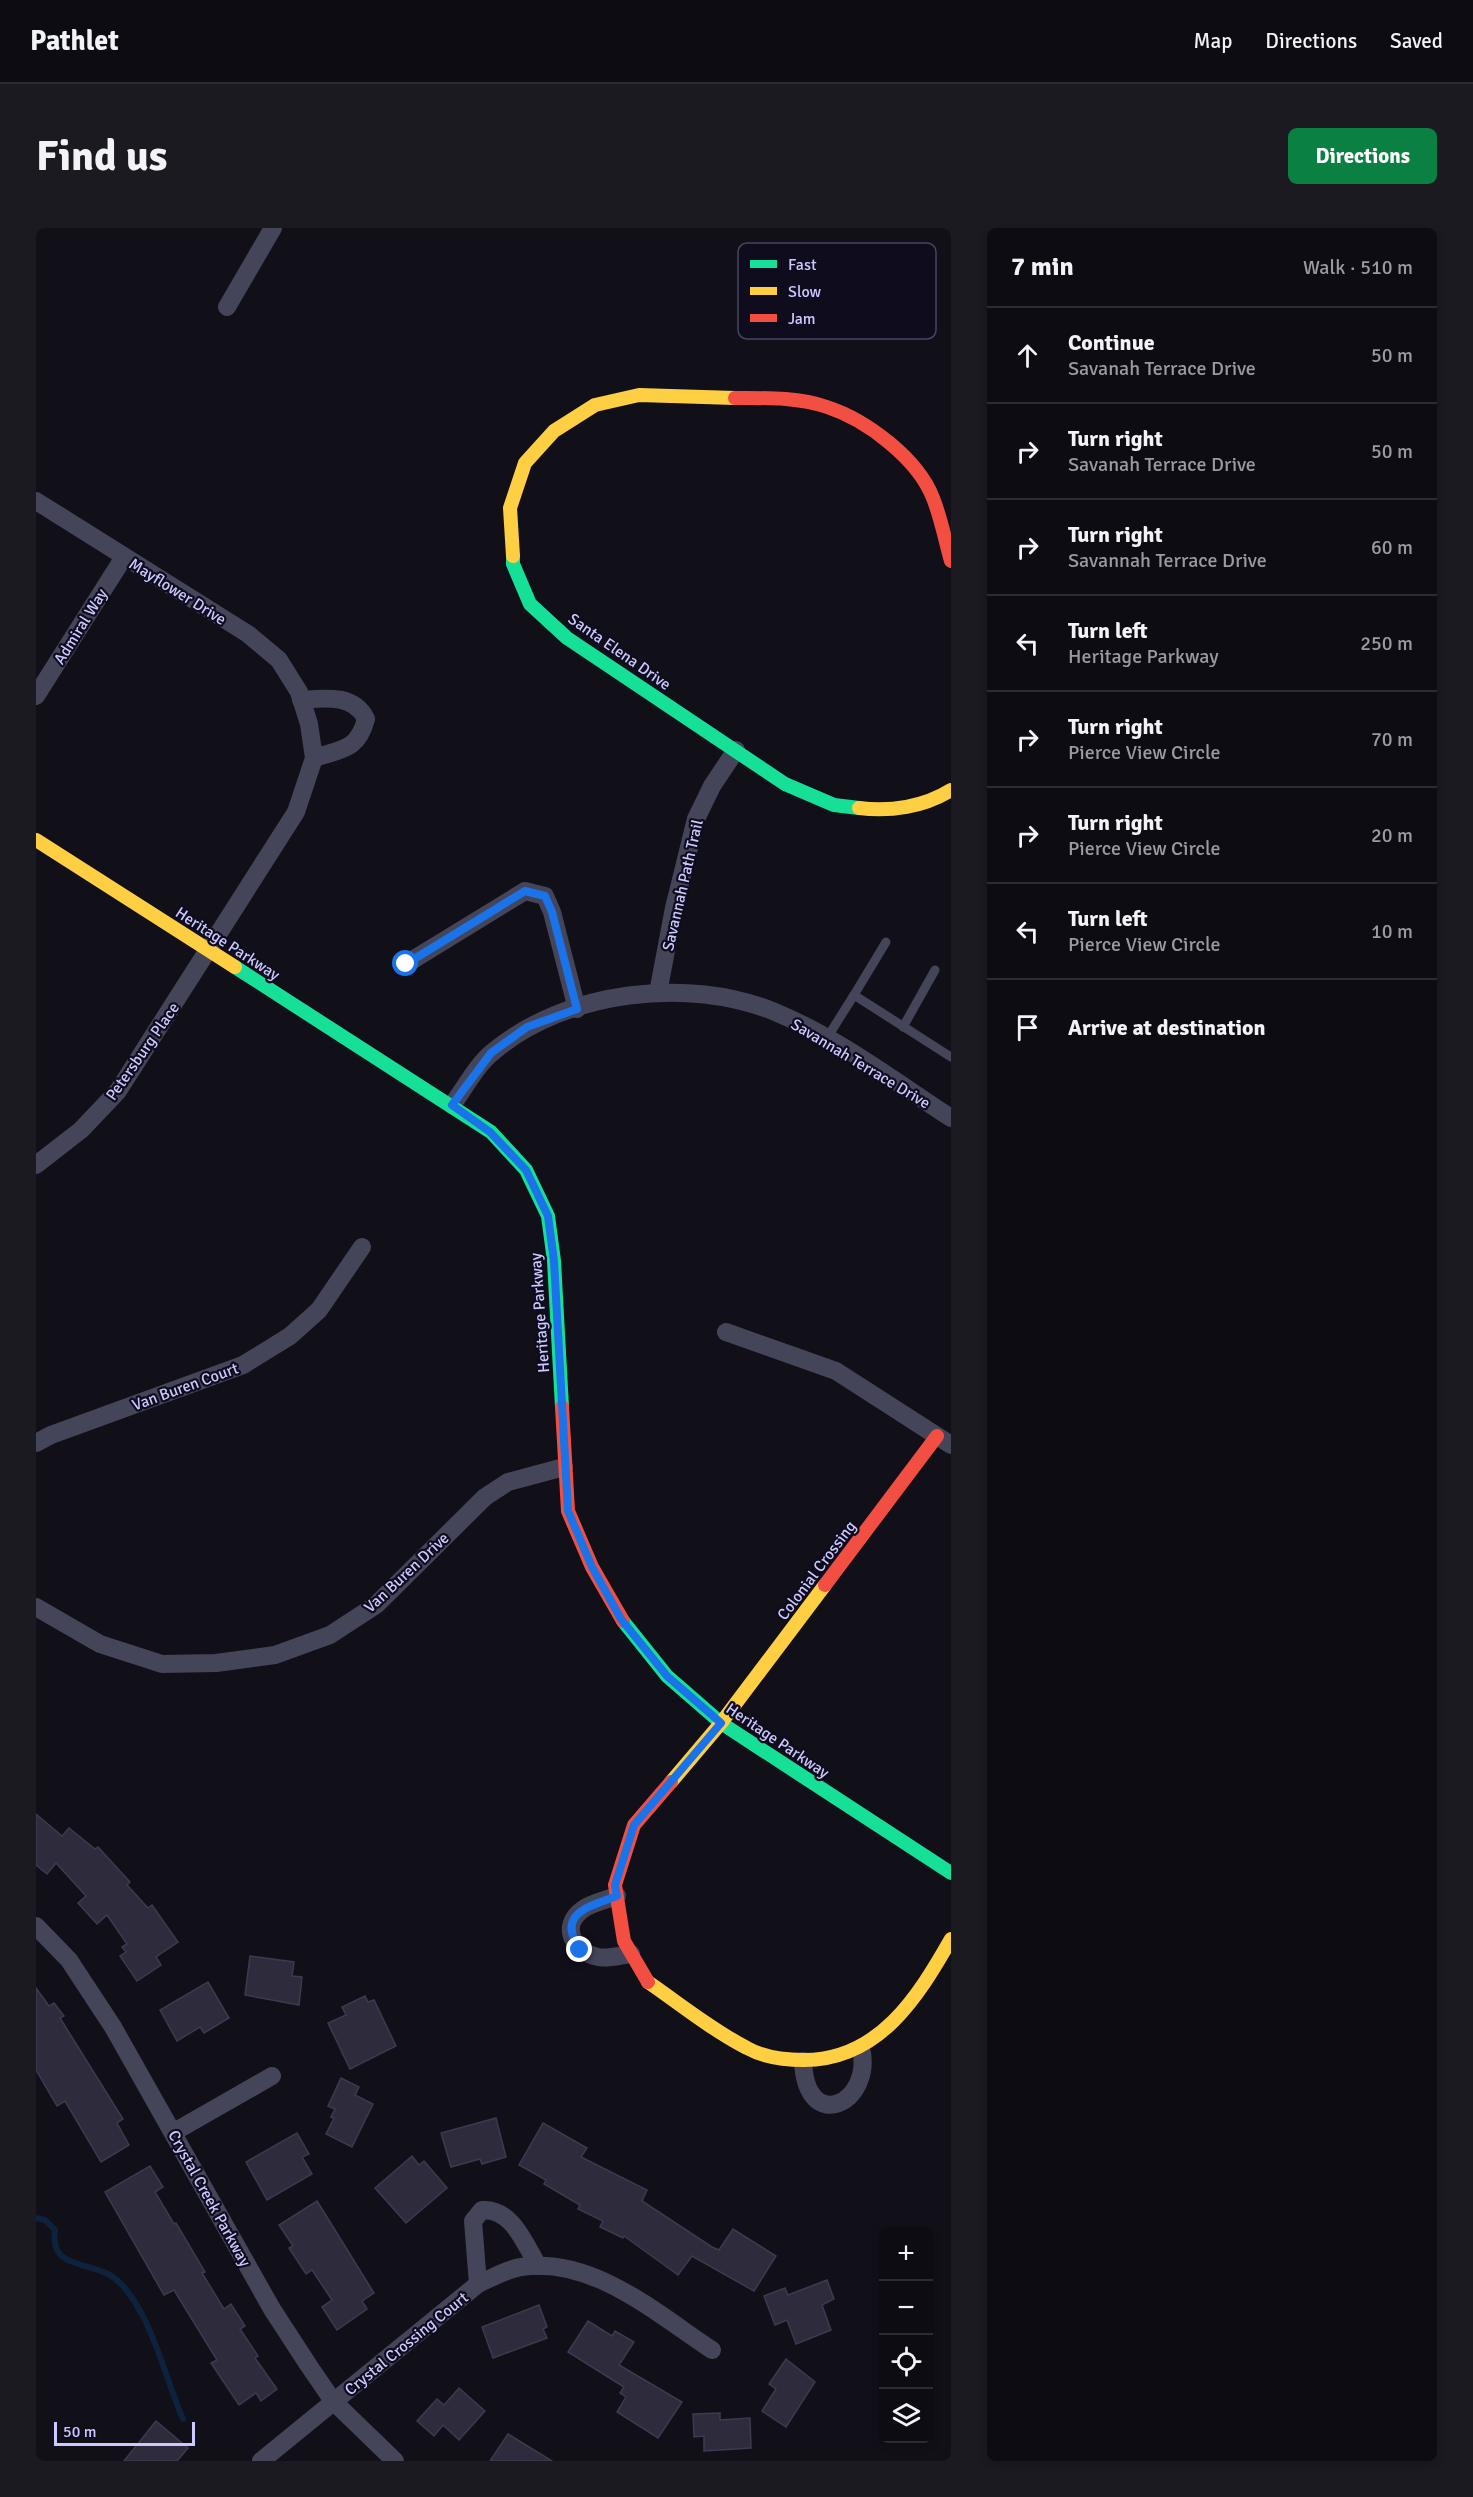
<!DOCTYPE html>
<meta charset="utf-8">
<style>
body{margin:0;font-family:Signika,sans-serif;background:#1b1a21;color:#f1f3f6}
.controls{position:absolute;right:18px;bottom:18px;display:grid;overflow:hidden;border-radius:9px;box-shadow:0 3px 9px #0003}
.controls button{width:54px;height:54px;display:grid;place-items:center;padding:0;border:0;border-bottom:2px solid #2d2c33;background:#0d0c13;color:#f1f3f6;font:30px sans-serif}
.scale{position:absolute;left:18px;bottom:15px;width:141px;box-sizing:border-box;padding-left:6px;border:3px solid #cbc9fe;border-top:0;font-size:16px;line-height:21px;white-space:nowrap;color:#cbc9fe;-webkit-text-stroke:4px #0e0c1d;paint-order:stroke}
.stop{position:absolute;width:18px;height:18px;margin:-14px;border:4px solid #1a73e8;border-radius:50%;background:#fff}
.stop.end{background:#1a73e8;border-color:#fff;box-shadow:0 2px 6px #0008}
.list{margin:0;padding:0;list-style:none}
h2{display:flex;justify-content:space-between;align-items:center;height:78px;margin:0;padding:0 24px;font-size:26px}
h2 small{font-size:20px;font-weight:400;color:#9a9ba0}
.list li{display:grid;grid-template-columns:39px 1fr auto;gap:18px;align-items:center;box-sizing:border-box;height:96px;padding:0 24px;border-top:2px solid #2d2c33}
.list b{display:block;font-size:22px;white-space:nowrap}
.list p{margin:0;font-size:20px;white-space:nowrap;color:#9a9ba0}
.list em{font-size:20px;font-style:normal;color:#9a9ba0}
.icon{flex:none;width:33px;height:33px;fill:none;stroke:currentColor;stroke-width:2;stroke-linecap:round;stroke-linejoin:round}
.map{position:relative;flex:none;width:915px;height:2233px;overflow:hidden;border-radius:9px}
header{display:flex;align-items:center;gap:36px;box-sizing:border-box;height:84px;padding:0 30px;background:#0d0c13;border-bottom:2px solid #2d2c33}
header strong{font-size:28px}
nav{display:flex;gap:33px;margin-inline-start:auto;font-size:21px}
.intro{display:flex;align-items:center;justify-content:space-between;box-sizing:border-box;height:144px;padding:0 36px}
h1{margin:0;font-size:42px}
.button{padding:15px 27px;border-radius:9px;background:#0b8043;color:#fff;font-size:21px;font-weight:700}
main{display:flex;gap:36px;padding:0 36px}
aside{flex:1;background:#0d0c13;border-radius:9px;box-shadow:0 3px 9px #0003}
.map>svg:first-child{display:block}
</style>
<header>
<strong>Pathlet</strong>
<nav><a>Map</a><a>Directions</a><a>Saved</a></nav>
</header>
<div class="intro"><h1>Find us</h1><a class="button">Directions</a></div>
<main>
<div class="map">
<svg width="915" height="2233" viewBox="0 0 915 2233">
<rect width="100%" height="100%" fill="#111019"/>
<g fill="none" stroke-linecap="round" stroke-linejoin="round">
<!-- stream -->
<path stroke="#0c223d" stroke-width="6" d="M0,1990L9,1992L19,2002C13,2045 59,2031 82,2053C115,2084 129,2150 147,2191"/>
</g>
<!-- building -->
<g fill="#2e2c3c" stroke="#3c3a4e" stroke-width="1.5">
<path d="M0,1586L26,1608L33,1600L59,1621L62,1619L94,1654L91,1657L112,1680L116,1677L142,1714L120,1729L125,1737L101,1753L84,1728L90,1724L86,1719L91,1716L71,1687L61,1696L42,1675L50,1668L20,1635L11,1646L0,1637Z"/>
<path d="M214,1728L258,1734L256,1748L266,1749L263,1777L209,1767Z"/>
<path d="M172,1754L193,1790L168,1805L164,1799L141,1813L124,1782Z"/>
<path d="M0,1760L13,1778L18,1775L28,1788L24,1790L87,1891L81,1895L93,1917L65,1934L29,1873L21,1878L0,1842Z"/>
<path d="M329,1768L332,1774L338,1772L360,1818L314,1841L292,1795L310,1787L306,1779Z"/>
<path d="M305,1850L323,1859L319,1867L337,1876L316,1919L290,1906L298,1890L295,1889L299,1881L292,1878Z"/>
<path d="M460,1890L470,1929L446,1936L444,1931L415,1939L405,1905Z"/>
<path d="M507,1895L551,1920L545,1929L611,1962L606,1973L676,2019L683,2022L697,2001L740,2028L718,2063L656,2028L642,2047L588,2008L587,2010L564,1999L567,1993L542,1981L544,1977L508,1956L510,1952L483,1937Z"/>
<path d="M261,1905L273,1926L266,1929L276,1946L231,1972L210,1934Z"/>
<path d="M376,1928L383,1937L388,1933L411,1960L370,1995L339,1960Z"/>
<path d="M114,1938L127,1959L119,1964L138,1996L140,1995L169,2044L166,2045L188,2081L195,2076L209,2098L204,2101L222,2128L219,2130L241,2161L225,2173L220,2165L203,2177L175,2135L181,2132L138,2062L128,2067L69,1964Z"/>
<path d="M281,1973L338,2065L326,2073L331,2081L301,2102L286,2079L296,2072L276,2042L270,2046L253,2020L257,2018L243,1997Z"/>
<path d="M791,2052L798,2071L786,2077L795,2102L760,2116L751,2092L739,2097L728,2068L749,2060L752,2067Z"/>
<path d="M503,2077L511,2099L507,2101L511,2110L457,2130L446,2099Z"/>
<path d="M552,2093L576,2108L579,2103L598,2114L583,2137L646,2174L622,2210L581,2184L590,2169L584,2165L588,2159L532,2124Z"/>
<path d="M750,2131L779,2154L750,2199L726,2183L740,2161L733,2156Z"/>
<path d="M423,2160L449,2183L423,2212L407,2197L398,2208L381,2193L401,2171L408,2177Z"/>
<path d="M684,2185V2192L714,2190L715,2220L668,2223V2208L658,2209L657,2186Z"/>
<path d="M120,2193L152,2220L141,2233H88Z"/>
<path d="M472,2206L516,2233H454Z"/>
</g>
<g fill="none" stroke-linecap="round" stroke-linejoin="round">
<!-- lane -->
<g stroke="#45455a" stroke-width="9">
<path d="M818,767L850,714"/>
<path d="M867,799L899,742"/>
<path d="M791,810L818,767L915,829"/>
</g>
<!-- street -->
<g stroke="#45455a" stroke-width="18">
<path d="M191,79L237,0"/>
<path d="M0,273L212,406L243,432L263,464L273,496L278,530L260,584L82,863L45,902L0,937"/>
<path d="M0,468L88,329"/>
<path d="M265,472C289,470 318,466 330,491C322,522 306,521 278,530"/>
<path d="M370,736L489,663L509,668L516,684L541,781"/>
<path d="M622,765L638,680L660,591L676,558L700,522"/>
<path d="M416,877C429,860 441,836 458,823C530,763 652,748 739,784C802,810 858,853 915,890"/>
<path d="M690,1104L800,1143L915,1217"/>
<path d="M0,1215L15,1207L207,1137L254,1108L283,1082L326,1019"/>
<path d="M0,1379L64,1416L126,1436L180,1435L239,1427L294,1407L340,1377L449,1269L472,1254L528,1239"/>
<path d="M581,1668C570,1672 555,1675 546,1682C523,1699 539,1725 562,1729C572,1731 585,1727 595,1726"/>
<path d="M0,1698L33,1732L77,1799L236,2081L273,2138L297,2173L359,2233"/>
<path d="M767,1833C770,1908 838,1875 825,1820"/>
<path d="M138,1904L236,1848"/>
<path d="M442,2056L437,1993L446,1982C476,1980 489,2016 502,2038"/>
<path d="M225,2233L442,2056C456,2050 471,2041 485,2039C557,2028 621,2086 676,2122"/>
</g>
<!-- fast -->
<g stroke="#16e098" stroke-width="14">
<path d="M477,328V336L494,376L531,410L749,556L798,577L823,580"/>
<path d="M199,739L455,904L490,942L512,988L518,1033L526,1179"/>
<path d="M587,1393L631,1448L685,1495L915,1645"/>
</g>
<!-- slow -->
<g stroke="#ffcf43" stroke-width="14">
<path d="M477,328L474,280L489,235L518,203L559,177L603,167L699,170"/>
<path d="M823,580C854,584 888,579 915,562"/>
<path d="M0,612L199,739"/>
<path d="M635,1554L685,1495L789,1357"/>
<path d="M612,1754C644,1776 676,1802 711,1820C727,1829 750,1832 768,1832C843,1832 882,1769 915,1711"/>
</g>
<!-- jam -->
<g stroke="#f24e42" stroke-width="14">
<path d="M699,170C730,170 762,169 791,179C831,192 882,231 897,270C905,290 909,312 915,333"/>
<path d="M526,1179L532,1283L556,1339L587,1393"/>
<path d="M789,1357L901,1208"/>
<path d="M612,1754L588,1713L579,1657L598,1597L635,1554"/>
</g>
</g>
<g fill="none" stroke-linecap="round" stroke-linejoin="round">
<!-- route -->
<path stroke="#1a73e8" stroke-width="8" d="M370,736L489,663L509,668L516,684L541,781L491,799L455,825L416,877L454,904L490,942L512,988L518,1033L532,1283L556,1339L585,1391L631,1448L685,1495L598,1597L579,1657L581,1668C551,1679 520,1686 544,1722"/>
</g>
<g text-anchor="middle" stroke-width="4.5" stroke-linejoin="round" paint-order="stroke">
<!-- street labels -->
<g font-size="16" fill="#cbc9fe" stroke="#0e0c1d">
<text transform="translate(142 363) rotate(32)" y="6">Mayflower Drive</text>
<text transform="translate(44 398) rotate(-58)" y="6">Admiral Way</text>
<text transform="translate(584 423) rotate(35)" y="6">Santa Elena Drive</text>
<text transform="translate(646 657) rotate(-77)" y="6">Savannah Path Trail</text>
<text transform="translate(192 715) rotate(33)" y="6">Heritage Parkway</text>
<text transform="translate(106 823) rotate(-55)" y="6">Petersburg Place</text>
<text transform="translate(825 835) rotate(31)" y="6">Savannah Terrace Drive</text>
<text transform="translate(503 1085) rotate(-94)" y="6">Heritage Parkway</text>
<text transform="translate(149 1158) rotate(-20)" y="6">Van Buren Court</text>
<text transform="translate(780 1342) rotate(-53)" y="6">Colonial Crossing</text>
<text transform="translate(370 1344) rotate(-43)" y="6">Van Buren Drive</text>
<text transform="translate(742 1512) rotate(34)" y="6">Heritage Parkway</text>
<text transform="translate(174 1970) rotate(61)" y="6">Crystal Creek Parkway</text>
<text transform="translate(370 2115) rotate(-39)" y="6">Crystal Crossing Court</text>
</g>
</g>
<!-- legend -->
<rect x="702" y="15" width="198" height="96" rx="9" fill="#0e0c1d" stroke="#474560" stroke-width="1.5"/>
<rect x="714" y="32" width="27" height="8" fill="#16e098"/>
<rect x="714" y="59" width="27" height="8" fill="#ffcf43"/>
<rect x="714" y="86" width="27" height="8" fill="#f24e42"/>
<g font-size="16" fill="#cbc9fe">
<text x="752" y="42">Fast</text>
<text x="752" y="69">Slow</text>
<text x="752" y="96">Jam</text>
</g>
</svg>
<div class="controls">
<button>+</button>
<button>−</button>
<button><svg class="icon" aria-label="locate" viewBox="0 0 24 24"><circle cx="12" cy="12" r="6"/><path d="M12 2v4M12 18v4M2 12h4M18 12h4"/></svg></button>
<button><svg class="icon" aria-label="layers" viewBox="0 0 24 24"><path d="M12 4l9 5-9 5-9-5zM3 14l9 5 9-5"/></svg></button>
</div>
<div class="scale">50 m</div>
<div class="stop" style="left:370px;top:736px"></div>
<div class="stop end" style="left:544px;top:1722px"></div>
</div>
<aside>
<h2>7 min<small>Walk · 510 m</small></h2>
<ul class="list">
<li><svg class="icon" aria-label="ahead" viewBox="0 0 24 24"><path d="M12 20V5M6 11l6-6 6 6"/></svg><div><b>Continue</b><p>Savanah Terrace Drive</p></div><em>50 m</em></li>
<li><svg class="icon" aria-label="right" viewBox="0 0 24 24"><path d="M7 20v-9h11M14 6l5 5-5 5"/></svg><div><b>Turn right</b><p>Savanah Terrace Drive</p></div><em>50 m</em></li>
<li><svg class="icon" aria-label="right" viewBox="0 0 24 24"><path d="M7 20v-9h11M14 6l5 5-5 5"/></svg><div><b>Turn right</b><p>Savannah Terrace Drive</p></div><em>60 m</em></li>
<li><svg class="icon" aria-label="left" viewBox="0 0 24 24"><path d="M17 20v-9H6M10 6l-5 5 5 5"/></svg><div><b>Turn left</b><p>Heritage Parkway</p></div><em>250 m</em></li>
<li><svg class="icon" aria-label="right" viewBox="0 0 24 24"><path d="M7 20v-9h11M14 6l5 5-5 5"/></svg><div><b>Turn right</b><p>Pierce View Circle</p></div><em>70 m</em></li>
<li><svg class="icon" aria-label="right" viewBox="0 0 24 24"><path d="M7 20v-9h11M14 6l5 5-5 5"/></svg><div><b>Turn right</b><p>Pierce View Circle</p></div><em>20 m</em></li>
<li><svg class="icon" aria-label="left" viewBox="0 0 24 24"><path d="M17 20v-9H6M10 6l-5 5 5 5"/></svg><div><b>Turn left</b><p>Pierce View Circle</p></div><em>10 m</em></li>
<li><svg class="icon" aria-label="arrive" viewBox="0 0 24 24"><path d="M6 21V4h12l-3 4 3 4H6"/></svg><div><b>Arrive at destination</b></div></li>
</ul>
</aside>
</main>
